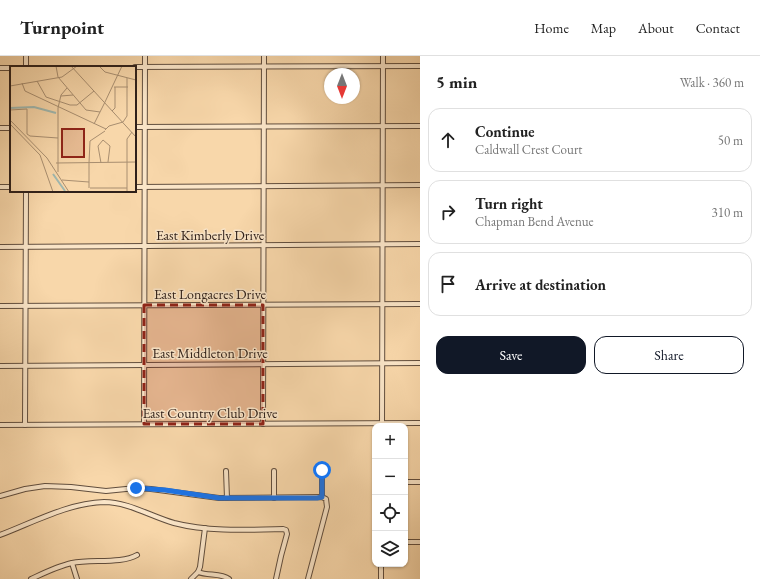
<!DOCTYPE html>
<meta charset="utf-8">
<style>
body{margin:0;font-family:"EB Garamond",serif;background:#f2f2f2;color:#222}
.controls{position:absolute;right:12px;bottom:12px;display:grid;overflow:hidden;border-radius:8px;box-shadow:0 1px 3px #0004}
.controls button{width:36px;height:36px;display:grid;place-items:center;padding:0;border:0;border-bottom:1px solid #e0e0e0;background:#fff;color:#222;font:20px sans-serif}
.compass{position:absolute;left:324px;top:12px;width:36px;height:36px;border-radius:50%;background:#fff;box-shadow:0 1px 3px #0004;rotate:180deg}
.stop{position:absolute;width:12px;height:12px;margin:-9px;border:3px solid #1a73e8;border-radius:50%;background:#fff}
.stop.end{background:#1a73e8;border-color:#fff;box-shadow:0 1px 4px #0008}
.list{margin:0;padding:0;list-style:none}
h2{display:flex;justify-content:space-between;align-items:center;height:52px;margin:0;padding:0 16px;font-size:17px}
h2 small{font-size:13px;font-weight:400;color:#767676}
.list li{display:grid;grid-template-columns:26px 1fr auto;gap:12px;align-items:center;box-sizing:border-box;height:64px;margin:0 8px 8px;padding:0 8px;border:1px solid #e0e0e0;border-radius:12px}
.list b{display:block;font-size:15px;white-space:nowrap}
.list p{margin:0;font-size:13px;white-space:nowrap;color:#767676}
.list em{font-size:13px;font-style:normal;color:#767676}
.actions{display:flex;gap:8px;padding:12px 16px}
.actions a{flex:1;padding:9px 0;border:1px solid #111827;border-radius:12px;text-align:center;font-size:14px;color:#111827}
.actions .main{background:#111827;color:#fff}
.icon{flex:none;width:22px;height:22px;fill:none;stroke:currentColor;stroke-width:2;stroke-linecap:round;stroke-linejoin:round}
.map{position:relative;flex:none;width:420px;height:523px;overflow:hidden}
header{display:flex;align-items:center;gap:24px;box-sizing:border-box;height:56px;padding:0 20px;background:#fff;border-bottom:1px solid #e0e0e0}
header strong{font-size:19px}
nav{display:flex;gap:22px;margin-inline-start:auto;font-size:14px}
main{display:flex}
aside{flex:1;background:#fff}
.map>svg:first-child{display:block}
</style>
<header>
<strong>Turnpoint</strong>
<nav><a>Home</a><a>Map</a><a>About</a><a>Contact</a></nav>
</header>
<main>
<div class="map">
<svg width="420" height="523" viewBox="0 0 420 523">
<rect width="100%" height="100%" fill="#f8d7aa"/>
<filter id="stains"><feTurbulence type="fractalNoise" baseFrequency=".005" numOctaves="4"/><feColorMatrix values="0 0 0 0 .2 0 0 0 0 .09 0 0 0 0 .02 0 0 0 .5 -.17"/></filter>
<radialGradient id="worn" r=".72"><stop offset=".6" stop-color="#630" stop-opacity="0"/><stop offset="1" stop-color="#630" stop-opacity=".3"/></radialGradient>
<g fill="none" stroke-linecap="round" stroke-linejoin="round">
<defs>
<g id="street">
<path d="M26,11V0"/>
<path d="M135,11L420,10"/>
<path d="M0,12H11"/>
<path d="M135,71L420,70"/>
<path d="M0,72H11"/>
<path d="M0,131H11"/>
<path d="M135,131L420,129"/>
<path d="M0,191L420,188"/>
<path d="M0,250L420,248"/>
<path d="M0,310L420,307"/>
<path d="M144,368L145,0"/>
<path d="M263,368L264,0"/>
<path d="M0,369L420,367"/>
<path d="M25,369L26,135"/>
<path d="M382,370L383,0"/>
<path d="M322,414V441"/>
<path d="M226,415L227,442"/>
<path d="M405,426H420"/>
<path d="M0,440L25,433L45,430L71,431L106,435L136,432L151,433L219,442L322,441L326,443L327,451L308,523"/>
<path d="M274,442V415"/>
<path d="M0,479C32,467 68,447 104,446C128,446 150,460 174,467C208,476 247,474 283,473L286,474L287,478L281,500L276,523"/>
<path d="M405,486H420"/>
<path d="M72,507L77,523"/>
<path d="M198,516C208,520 221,517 229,523"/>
<path d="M31,523C44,517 58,510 72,507C90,503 122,508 137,499"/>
<path d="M191,523L198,516L200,511L205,472"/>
<path d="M381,523V508"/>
</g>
</defs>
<!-- street casing -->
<use href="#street" stroke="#614e3e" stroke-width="6"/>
<!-- street -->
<use href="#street" stroke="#fae5c8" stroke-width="4"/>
</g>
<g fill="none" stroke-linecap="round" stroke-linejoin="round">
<!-- route -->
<path stroke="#1a73e8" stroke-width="5" d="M136,432L165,434L219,442H317L322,441V414"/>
</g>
<!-- marked area -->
<path fill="#8f2418" fill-opacity="0.2" stroke="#8f2418" stroke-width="3" stroke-dasharray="8 5" stroke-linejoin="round" d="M144,249H263V368H144Z"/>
<g text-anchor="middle" stroke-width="3" stroke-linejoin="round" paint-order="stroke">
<!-- street labels -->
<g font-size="14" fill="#2f201a" stroke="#fae5c8">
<text x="210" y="184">East Kimberly Drive</text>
<text x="210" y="243">East Longacres Drive</text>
<text x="210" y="302">East Middleton Drive</text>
<text x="210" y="362">East Country Club Drive</text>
</g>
</g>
<!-- overview -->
<g transform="translate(10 10)">
<rect width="126" height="126" fill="#f8d7aa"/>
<path fill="none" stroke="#9fb8b0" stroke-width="2" d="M0,42L24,41L46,47M43,108L55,125"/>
<path fill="none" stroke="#a88e70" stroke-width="1" d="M46,0L48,11L76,44L90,46M61,0L126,71M89,0L95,6L126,14M27,15L36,31L60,39H67L84,25M12,17L15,25L96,63M0,20L52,11L67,0M104,21H118M51,30L63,29M95,36L112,0M0,44L17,43V68L20,70L48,72M102,45L105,42V21M0,54L37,92L59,126M113,56L117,50V12M0,58L30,89L43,126M84,58L95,36M95,64L99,60L113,56M46,97L126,96M79,97V122M79,97L80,75L95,65M91,97L88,80L93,74L100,80L98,96M48,106V42L51,29L57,22M52,114L79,116M80,122H117M117,126V73L122,66"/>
<path fill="#8f2418" fill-opacity="0.15" stroke="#8f2418" stroke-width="2" d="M52,63H74V91H52Z"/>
<rect width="126" height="126" fill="none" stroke="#2f201a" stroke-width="2"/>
</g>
<rect width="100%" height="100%" filter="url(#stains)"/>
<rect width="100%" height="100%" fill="url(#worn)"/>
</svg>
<div class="controls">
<button>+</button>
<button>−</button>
<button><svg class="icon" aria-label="locate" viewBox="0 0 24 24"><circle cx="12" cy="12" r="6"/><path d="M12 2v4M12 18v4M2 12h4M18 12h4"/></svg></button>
<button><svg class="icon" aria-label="layers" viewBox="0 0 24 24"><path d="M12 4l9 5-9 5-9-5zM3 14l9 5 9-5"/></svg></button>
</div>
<svg class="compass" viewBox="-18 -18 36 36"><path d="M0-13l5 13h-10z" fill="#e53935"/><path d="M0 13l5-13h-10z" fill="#767676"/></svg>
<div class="stop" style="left:322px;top:414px"></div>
<div class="stop end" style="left:136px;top:432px"></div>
</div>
<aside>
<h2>5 min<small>Walk · 360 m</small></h2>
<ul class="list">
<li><svg class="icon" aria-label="ahead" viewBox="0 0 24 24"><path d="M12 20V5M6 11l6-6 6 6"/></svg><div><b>Continue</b><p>Caldwall Crest Court</p></div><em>50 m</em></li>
<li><svg class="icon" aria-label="right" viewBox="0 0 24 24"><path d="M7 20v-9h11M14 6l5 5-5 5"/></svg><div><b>Turn right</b><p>Chapman Bend Avenue</p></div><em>310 m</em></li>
<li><svg class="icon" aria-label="arrive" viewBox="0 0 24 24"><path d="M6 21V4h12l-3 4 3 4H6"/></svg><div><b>Arrive at destination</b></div></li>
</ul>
<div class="actions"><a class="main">Save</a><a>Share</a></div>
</aside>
</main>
